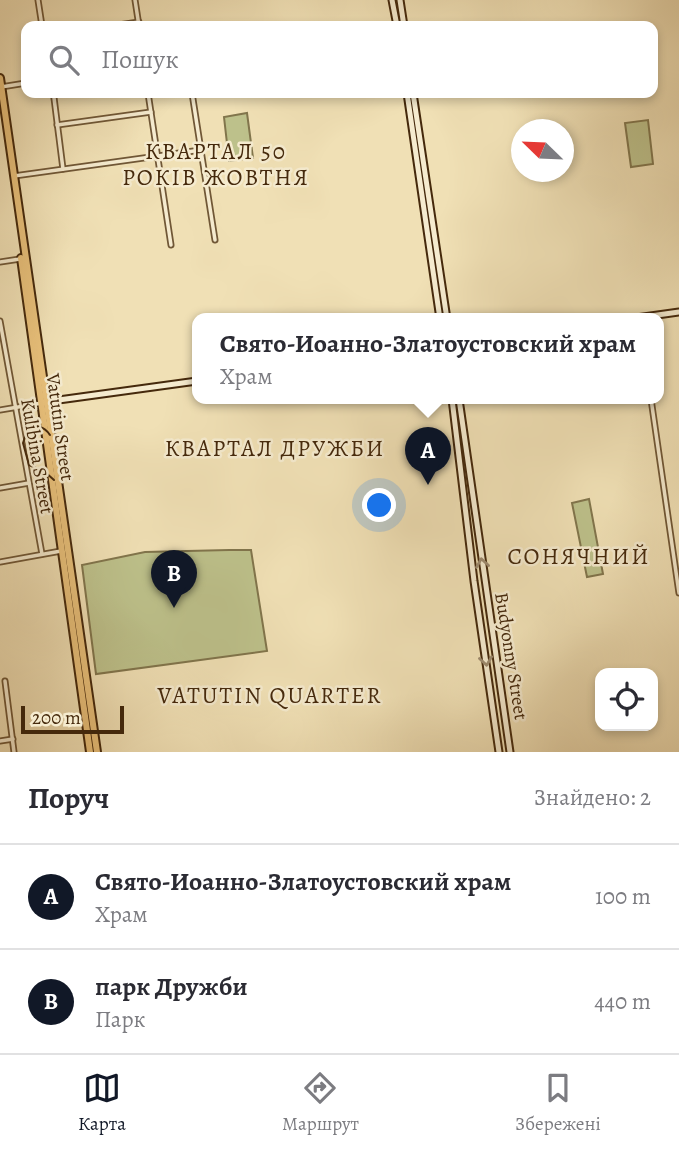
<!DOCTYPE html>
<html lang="uk">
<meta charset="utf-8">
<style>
body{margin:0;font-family:Alegreya,serif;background:#f2f2f3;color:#2b2b33}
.controls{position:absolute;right:21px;bottom:21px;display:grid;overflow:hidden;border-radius:14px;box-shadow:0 4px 10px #0003}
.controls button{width:63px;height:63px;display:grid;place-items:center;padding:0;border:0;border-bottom:2px solid #e1e1e2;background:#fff;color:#2b2b33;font:35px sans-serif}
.compass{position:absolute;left:511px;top:119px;width:63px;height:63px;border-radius:50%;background:#fff;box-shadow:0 4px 10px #0003;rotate:293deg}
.scale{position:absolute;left:21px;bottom:18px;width:103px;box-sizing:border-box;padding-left:7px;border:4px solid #45290c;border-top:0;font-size:19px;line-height:24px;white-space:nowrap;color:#45290c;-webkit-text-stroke:5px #f5ebcf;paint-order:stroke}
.you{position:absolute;left:380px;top:506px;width:24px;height:24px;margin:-18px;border:5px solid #fff;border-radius:50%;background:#1a73e8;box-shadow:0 0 0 10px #1a73e833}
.badge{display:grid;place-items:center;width:46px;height:46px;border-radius:50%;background:#111827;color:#fff;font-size:23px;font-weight:700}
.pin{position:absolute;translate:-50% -58px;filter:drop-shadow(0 2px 4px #0008)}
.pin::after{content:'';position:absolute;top:37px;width:24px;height:21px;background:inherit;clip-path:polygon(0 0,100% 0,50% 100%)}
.popup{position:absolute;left:192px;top:313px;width:472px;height:91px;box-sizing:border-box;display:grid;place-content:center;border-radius:14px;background:#fff;filter:drop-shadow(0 2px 5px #0005);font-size:23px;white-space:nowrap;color:#7c7c81}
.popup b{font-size:26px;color:#2b2b33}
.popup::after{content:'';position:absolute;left:50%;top:100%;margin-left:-14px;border:14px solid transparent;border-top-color:#fff}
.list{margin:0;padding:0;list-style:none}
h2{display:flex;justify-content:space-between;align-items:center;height:91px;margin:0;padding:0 28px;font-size:30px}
h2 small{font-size:23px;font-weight:400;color:#7c7c81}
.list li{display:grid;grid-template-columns:46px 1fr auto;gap:21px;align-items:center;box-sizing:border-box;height:105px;padding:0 28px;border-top:2px solid #e1e1e2}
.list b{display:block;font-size:26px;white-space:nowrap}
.list p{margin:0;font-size:23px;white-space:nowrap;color:#7c7c81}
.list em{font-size:23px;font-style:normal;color:#7c7c81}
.icon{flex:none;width:38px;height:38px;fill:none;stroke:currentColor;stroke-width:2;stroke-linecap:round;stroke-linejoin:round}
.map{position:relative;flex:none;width:679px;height:752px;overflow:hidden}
.search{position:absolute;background:#fff;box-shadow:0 4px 10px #0003;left:21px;right:21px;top:21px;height:77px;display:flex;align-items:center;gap:18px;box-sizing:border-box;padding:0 24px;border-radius:14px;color:#7c7c81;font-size:26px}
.sheet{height:301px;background:#fff}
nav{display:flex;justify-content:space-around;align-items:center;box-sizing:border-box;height:98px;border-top:2px solid #e1e1e2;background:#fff;font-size:19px;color:#7c7c81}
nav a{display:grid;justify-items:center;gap:4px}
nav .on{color:#111827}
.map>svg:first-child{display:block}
</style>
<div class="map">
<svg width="679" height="752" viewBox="0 0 679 752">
<rect width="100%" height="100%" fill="#f0e0b5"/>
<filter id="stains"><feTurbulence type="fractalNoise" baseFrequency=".00286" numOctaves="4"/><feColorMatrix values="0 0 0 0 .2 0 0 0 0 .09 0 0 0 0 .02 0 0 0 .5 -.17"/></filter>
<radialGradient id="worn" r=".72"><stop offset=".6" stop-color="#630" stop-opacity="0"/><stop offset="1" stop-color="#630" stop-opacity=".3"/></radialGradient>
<!-- green -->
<g fill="#bdc18b" stroke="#81754c" stroke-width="2">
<path d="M247,113L253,158L229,161L224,117Z"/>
<path d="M648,120L653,164L631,167L625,123Z"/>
<path d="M589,499L603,574L587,577L572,503Z"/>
<path d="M229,550H251L267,651L96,674L82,565L145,552Z"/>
</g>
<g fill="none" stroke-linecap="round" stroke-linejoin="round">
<defs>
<g id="street">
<path d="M38,0L42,26"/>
<path d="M135,0L139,26"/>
<path d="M112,26L139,22"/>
<path d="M1,87L26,83"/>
<path d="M148,93L171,245"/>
<path d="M192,93L215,240"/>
<path d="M54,98L63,169"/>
<path d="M57,125L151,112"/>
<path d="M14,176L201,150"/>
<path d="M0,262L20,259"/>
<path d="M0,321L42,554"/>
<path d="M651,399L679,593"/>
<path d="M0,410L42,403"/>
<path d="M0,488L29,483"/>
<path d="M0,562L61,551"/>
<path d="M5,681L14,752"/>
<path d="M0,741L13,739"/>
</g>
<g id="secondary">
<path d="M392,0L397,26"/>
<path d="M400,0L404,26"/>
<path d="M407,93L440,319"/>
<path d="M413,93L447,319"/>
<path d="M629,319L679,312"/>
<path d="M452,399L474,581L499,752"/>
<path d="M459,399L510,752"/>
<path d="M44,402L197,381"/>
</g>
<g id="primary">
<path d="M0,78L97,752"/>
<path d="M21,258L90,752"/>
</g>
</defs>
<!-- street casing -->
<use href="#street" stroke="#705736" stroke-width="7"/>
<!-- secondary casing -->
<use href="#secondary" stroke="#45290c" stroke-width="9"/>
<!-- primary casing -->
<use href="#primary" stroke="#45290c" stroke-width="10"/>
<!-- street -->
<use href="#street" stroke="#f5ebcf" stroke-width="3.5"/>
<!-- secondary -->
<use href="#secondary" stroke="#f5ebcf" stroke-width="5"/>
<!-- primary -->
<use href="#primary" stroke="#e8c07a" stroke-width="6"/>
<!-- tram -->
<path stroke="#45290c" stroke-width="2" d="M50,435C44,426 36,424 27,431L23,443L29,465L45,472L54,480"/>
</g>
<!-- one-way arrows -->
<defs><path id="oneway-chevron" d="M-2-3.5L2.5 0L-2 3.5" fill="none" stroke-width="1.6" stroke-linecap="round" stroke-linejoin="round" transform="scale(1.75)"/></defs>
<g stroke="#9d8a6e">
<use href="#oneway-chevron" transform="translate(482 563) rotate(-99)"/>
<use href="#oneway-chevron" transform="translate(486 661) rotate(82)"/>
</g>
<g text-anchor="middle" stroke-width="5" stroke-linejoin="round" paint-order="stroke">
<!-- street labels -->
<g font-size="19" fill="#45290c" stroke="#f5ebcf">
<text transform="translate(61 427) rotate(82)" y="7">Vatutin Street</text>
<text transform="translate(38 456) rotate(80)" y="7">Kulibina Street</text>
<text transform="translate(512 656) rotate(81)" y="7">Budyonny Street</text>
</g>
<!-- quarter labels -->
<g font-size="23" letter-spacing="2" fill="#45290c" stroke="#f5ebcf">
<text x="216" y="159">КВАРТАЛ 50<tspan x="216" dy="26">РОКІВ ЖОВТНЯ</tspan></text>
<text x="275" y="456">КВАРТАЛ ДРУЖБИ</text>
<text x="579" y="564">СОНЯЧНИЙ</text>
<text x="270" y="703">VATUTIN QUARTER</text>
</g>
</g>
<rect width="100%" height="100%" filter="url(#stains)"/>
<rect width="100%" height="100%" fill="url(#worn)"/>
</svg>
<div class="controls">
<button><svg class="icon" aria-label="locate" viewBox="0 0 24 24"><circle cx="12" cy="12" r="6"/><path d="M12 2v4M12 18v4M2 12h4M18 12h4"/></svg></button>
</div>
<svg class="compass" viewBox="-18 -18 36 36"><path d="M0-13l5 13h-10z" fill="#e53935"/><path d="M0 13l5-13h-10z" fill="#7c7c81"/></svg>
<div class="scale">200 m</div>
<div class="you"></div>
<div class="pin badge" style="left:428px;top:485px">A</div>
<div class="popup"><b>Свято-Иоанно-Златоустовский храм</b>Храм</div>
<div class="pin badge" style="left:174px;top:608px">B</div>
<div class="search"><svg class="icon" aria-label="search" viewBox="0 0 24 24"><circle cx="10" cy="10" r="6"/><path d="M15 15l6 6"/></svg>Пошук</div>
</div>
<section class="sheet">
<h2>Поруч<small>Знайдено: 2</small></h2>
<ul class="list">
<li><span class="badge">A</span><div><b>Свято-Иоанно-Златоустовский храм</b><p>Храм</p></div><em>100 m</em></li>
<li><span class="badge">B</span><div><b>парк Дружби</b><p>Парк</p></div><em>440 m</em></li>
</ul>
</section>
<nav>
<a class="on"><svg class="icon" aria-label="map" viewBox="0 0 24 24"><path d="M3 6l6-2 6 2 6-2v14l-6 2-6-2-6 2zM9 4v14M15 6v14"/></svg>Карта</a>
<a><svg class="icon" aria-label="directions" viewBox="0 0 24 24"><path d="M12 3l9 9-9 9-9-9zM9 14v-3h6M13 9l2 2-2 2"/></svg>Маршрут</a>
<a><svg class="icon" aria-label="saved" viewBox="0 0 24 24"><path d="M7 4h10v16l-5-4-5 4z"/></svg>Збережені</a>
</nav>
